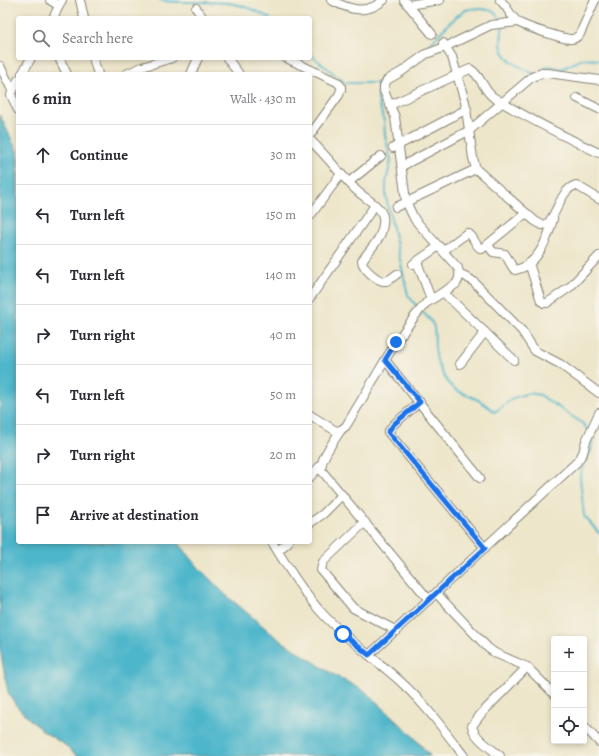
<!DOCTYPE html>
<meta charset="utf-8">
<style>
body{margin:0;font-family:Alegreya,serif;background:#f2f2f3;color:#2b2b33}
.controls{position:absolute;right:12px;bottom:12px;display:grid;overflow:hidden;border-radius:4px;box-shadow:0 2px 6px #0003}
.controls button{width:36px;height:36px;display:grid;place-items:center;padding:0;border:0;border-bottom:1px solid #e1e1e2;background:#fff;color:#2b2b33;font:20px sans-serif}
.stop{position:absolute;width:12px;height:12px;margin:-9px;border:3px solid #1a73e8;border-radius:50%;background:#fff}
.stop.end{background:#1a73e8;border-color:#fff;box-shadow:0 1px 4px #0008}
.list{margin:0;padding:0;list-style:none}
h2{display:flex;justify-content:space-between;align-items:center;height:52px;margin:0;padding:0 16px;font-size:17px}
h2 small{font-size:13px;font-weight:400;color:#7c7c81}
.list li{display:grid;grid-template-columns:26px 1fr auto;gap:12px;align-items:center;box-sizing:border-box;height:60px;padding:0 16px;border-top:1px solid #e1e1e2}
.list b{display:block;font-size:15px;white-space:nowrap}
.list em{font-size:13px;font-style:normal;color:#7c7c81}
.icon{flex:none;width:22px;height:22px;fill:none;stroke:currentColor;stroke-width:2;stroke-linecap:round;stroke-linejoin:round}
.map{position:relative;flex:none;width:599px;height:756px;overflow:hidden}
.search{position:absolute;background:#fff;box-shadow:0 2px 6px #0003;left:16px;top:16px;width:296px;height:44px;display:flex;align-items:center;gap:10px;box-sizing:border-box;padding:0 14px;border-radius:4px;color:#7c7c81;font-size:15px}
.panel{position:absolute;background:#fff;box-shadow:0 2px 6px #0003;left:16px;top:72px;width:296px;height:472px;border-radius:4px}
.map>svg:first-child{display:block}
</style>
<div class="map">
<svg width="599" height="756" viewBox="0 0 599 756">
<rect width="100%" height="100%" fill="#f7f3e8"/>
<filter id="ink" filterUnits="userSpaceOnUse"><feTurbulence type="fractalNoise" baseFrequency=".025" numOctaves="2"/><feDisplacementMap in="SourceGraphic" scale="8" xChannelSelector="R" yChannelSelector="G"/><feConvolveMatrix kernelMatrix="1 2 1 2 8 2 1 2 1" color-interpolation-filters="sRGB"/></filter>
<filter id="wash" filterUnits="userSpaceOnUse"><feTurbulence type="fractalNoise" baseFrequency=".012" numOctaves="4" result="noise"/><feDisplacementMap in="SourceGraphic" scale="16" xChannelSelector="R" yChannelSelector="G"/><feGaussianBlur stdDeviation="0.9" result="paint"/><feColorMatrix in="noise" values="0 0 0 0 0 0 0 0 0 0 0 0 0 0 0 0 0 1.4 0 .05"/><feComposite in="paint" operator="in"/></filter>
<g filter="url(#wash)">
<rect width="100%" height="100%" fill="#ede6ca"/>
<!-- water -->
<path fill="#4db6ca" stroke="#346973" d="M0,115L18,153V542H178L199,568L226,595L277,638L331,673L366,692L414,737L430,756H77L65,745L44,732L28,718L15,704L8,692L0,649Z"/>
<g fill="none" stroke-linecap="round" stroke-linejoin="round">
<!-- stream -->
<g stroke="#4db6ca" stroke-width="2">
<path d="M160,0C168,2 176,2 184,2C222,2 237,0 270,18"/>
<path d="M502,25C503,31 501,36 501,42C501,60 520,67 534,74"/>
<path d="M424,51C435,39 452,17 466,10C472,7 481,9 488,10C493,10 499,16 501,21"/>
<path d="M310,54L345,83H378L383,80"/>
<path d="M542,70L549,66L562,69L582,59L599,60"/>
<path d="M378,83V100L384,121L385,136L391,161L386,182V197L408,295L418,308"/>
<path d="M421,311C438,325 434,329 435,349C436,359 440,370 445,378C455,394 463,392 478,400C484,403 490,408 495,412L513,398L529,393L540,395L582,423L588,430"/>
<path d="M592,435L593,437L591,451L584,462L580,477L584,516L599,533"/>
</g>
</g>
</g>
<g filter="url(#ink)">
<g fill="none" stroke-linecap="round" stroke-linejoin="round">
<defs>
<g id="minor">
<path d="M50,0L59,6"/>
<path d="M80,0L84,18"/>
<path d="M331,0C350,10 366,15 384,0"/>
<path d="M404,0L432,34"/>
<path d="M500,0C507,6 510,16 518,22C523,26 566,40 572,39C575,39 577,37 580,34L595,0"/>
<path d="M408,5L440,0"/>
<path d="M196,8L203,18"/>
<path d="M53,18L62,0"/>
<path d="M443,43L452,57L465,102L473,158L476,169L484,176L535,221L542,225L547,224C558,213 560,190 576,185L599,199"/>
<path d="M59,58L67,74"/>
<path d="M93,58L98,74"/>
<path d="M227,58L239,74"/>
<path d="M286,58L337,82L341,86V90L339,95L310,135"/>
<path d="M0,66L12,90"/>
<path d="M22,74L31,58"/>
<path d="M126,74L142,67L172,58"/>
<path d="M191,74L198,58"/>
<path d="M18,80L11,95L18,110"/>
<path d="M577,98L599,109"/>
<path d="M390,105L470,69C481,75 483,90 493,97C527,118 563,136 599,153"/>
<path d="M310,140C326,155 340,174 356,190C363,197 374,202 380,210C383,214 384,219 383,224C382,240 369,249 362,261C363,269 378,282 386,281C390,280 394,276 397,274"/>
<path d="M393,148L467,109"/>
<path d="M402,166L470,130L532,77L542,73H548L599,80"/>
<path d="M349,182L381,156"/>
<path d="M396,207L476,169"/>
<path d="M310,216L341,174"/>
<path d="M488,245L493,252L505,254L513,268L515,270C538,266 548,238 553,219"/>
<path d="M443,251L467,233C475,236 474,246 482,249L526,213"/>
<path d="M417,262L431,299"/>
<path d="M529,263L541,301L544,303H547L570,287L599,256"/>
<path d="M413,264L439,246"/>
<path d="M460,274L465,276L474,282L522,331L535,351L560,364L599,393"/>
<path d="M443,292L514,360"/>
<path d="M310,298L375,205"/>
<path d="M385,360L480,478"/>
<path d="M460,364L485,332"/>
<path d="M420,402L394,424L388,432L485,548"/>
<path d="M310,415L336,431L341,430L346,426L396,342L415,316L426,303L456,284C460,278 460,275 458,268L415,220L410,210L406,201L395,117L384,91V86L387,80L401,72L426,54L445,47L491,25L518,22"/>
<path d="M341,430C335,440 318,460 322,471L429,600"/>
<path d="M310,477L320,466"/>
<path d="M365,522L323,562L321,570L353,608L397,631"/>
<path d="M310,523L323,514L342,495"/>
<path d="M272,542C287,566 302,591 321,612C344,638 375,658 401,682C425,704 444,730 464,756"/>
<path d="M278,551L288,542"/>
<path d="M436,593L488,648L495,653L527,667L554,694"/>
<path d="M369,655L577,462L583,453L586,441L599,413"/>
<path d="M584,726L599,742"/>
<path d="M500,756C491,748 474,738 472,726L481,714L527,667"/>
</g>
</defs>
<!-- minor casing -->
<use href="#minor" stroke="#848173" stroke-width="10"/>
<!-- minor -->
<use href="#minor" stroke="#fff" stroke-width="8"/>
</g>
</g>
<g fill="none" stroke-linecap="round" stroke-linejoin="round" filter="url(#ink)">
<!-- route -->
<path stroke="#1a73e8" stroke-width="5" d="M343,634L369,655L485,548L388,432L394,424L420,402L385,360L396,342"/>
</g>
</svg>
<div class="controls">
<button>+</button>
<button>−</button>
<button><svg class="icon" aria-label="locate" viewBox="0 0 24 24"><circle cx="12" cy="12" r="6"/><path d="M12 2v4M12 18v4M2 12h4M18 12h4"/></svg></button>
</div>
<div class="stop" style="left:343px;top:634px"></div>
<div class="stop end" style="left:396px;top:342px"></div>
<div class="search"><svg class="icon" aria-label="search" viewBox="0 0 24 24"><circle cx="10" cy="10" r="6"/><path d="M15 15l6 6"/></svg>Search here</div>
<section class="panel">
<h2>6 min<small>Walk · 430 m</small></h2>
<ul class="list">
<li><svg class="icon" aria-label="ahead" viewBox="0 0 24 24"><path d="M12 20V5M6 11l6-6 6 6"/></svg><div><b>Continue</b></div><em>30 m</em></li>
<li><svg class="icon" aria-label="left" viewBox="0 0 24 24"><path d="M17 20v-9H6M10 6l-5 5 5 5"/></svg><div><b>Turn left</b></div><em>150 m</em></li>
<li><svg class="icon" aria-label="left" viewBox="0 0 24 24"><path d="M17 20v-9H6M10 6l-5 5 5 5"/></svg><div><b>Turn left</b></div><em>140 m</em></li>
<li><svg class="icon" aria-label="right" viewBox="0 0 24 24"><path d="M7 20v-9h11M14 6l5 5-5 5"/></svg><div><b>Turn right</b></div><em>40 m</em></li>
<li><svg class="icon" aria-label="left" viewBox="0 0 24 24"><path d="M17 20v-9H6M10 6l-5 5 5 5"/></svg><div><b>Turn left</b></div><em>50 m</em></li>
<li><svg class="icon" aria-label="right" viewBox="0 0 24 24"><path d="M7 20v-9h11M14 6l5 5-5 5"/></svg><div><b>Turn right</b></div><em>20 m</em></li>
<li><svg class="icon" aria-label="arrive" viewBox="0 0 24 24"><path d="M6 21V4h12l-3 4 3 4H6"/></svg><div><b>Arrive at destination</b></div></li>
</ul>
</section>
</div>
